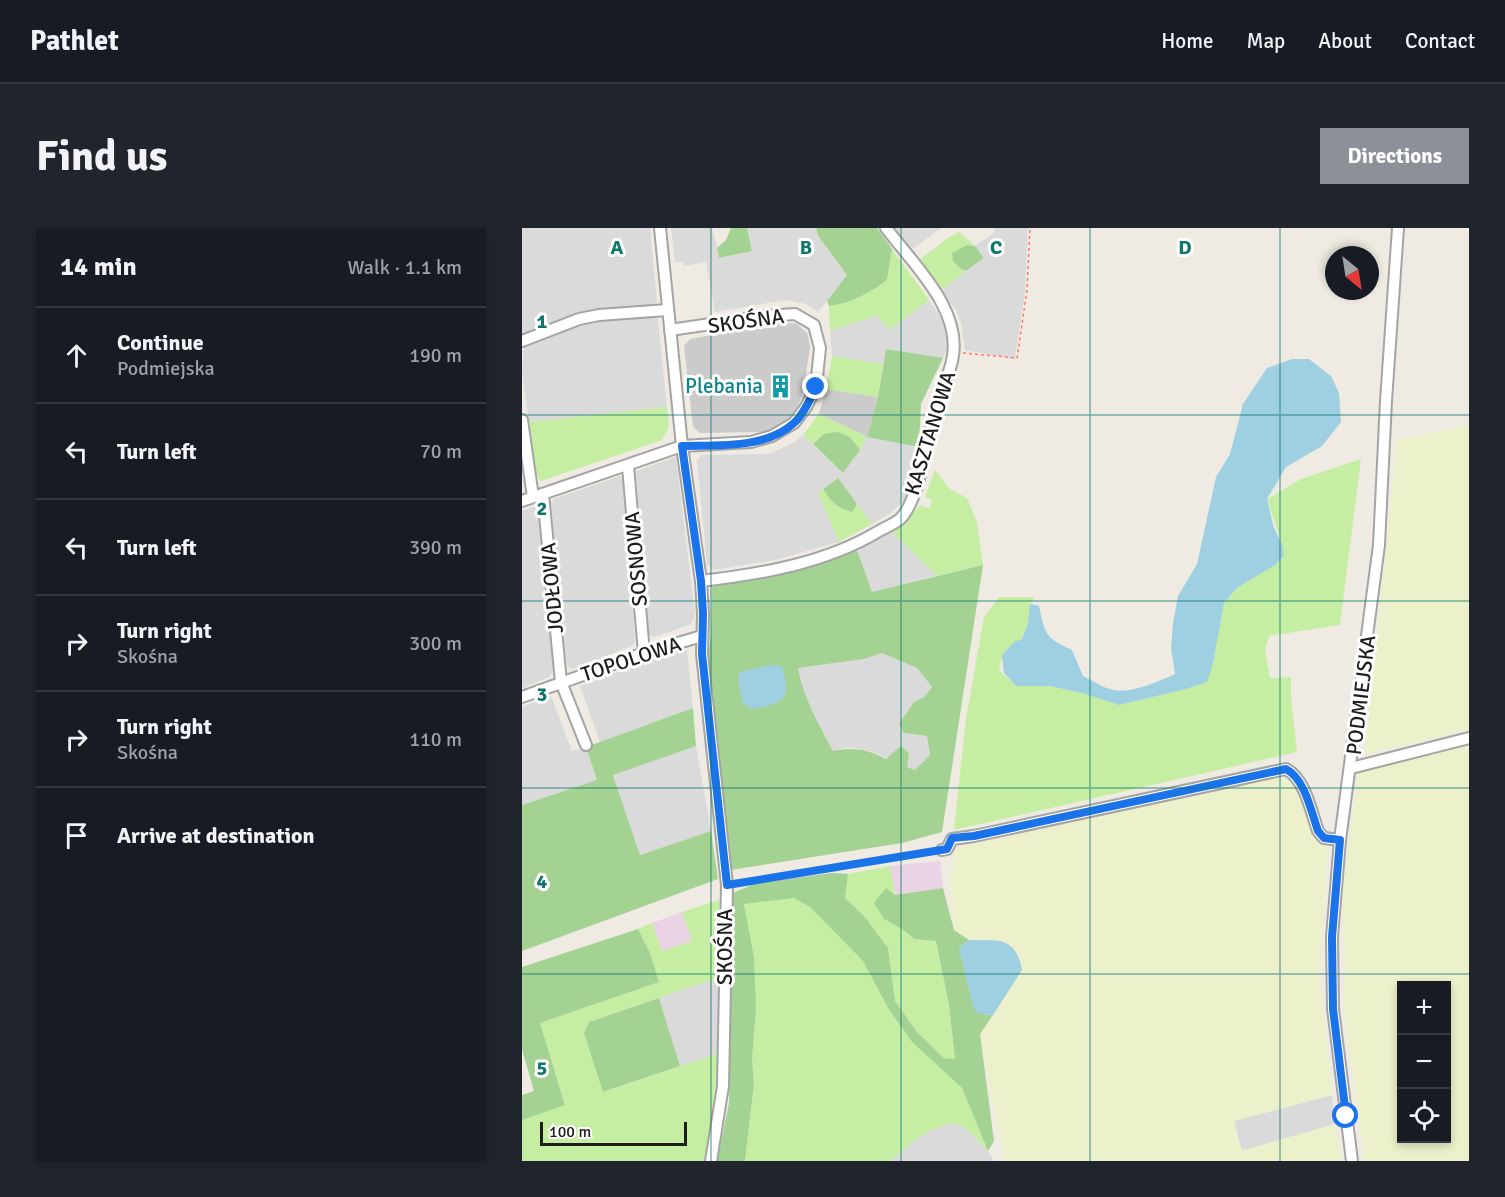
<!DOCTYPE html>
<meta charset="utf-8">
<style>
body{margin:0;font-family:Signika,sans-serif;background:#20242c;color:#f1f3f6}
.controls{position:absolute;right:18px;bottom:18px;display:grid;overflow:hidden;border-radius:0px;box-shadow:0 3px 9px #0003}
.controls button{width:54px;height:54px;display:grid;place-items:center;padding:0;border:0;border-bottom:2px solid #363941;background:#171b24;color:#f1f3f6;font:30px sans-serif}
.compass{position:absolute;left:803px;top:18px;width:54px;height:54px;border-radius:50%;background:#171b24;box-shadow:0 3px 9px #0003;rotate:150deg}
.scale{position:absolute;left:18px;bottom:15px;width:147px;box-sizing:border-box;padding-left:6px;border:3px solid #1d1d1d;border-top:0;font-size:16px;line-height:21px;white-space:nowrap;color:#1d1d1d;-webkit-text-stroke:4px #fff;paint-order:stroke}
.stop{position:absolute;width:18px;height:18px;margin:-14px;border:4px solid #1a73e8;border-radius:50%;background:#fff}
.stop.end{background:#1a73e8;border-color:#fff;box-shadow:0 2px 6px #0008}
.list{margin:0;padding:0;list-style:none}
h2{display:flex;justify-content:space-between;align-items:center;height:78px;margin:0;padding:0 24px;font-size:26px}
h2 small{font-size:20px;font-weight:400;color:#9ea1a6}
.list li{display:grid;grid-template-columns:39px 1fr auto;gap:18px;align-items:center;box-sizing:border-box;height:96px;padding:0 24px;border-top:2px solid #363941}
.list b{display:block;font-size:22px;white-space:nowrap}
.list p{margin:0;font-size:20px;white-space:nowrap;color:#9ea1a6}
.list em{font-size:20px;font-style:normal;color:#9ea1a6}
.icon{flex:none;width:33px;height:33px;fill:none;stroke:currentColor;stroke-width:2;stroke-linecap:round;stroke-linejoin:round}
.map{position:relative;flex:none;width:947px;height:933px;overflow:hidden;border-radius:0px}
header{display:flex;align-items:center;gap:36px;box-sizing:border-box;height:84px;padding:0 30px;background:#171b24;border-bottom:2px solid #363941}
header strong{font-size:28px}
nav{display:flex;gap:33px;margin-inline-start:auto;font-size:21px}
.intro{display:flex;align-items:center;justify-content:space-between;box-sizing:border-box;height:144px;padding:0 36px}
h1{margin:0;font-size:42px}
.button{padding:15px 27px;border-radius:0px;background:#8c9099;color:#fff;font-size:21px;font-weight:700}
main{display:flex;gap:36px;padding:0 36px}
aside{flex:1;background:#171b24;border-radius:0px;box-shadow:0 3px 9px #0003}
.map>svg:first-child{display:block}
</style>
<header>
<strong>Pathlet</strong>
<nav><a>Home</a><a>Map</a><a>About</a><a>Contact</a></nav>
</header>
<div class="intro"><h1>Find us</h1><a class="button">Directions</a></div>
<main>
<aside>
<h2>14 min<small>Walk · 1.1 km</small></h2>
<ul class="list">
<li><svg class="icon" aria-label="ahead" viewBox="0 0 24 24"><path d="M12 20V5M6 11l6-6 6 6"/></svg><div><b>Continue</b><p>Podmiejska</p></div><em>190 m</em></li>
<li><svg class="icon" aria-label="left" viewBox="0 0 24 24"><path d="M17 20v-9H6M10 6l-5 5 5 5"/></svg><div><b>Turn left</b></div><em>70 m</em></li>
<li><svg class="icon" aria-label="left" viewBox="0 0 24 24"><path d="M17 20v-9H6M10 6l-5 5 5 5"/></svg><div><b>Turn left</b></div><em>390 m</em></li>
<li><svg class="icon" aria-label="right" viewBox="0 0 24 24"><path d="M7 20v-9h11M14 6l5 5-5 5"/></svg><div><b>Turn right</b><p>Skośna</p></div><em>300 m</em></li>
<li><svg class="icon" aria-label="right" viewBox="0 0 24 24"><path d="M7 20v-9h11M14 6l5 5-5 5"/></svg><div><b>Turn right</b><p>Skośna</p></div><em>110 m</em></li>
<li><svg class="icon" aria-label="arrive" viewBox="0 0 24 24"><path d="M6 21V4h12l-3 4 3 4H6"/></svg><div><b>Arrive at destination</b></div></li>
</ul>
</aside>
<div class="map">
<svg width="947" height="933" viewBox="0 0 947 933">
<rect width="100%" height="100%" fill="#efebe2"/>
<!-- residential -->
<g fill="#dbdada">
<path d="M3,0H128L135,74L131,78L63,85L0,108V1Z"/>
<path d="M149,0H190L198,30L230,23L225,0H294L296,9L325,47L296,84L284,76L264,72L193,84L184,34L161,38V34H153Z"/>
<path d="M371,0H419L392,20L385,18Z"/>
<path d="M472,0H506L503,64L493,131L443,122L439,95L434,82L418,63L462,30L453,18L473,4Z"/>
<path d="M407,72L420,90L427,105V119L421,130L364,121L361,136L310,128L308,103L355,87L367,102Z"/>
<path d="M132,87L136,91L145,179L7,194L0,142L2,117L65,92Z"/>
<path d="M281,207L321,245L333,229L345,209L397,219V240L386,269L369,285L350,296L315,250L296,265L317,314L253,332L192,342L185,337L175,232L180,227L247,226L273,214Z"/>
<path d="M154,229L173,386L169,396L133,409L127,407L114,243Z"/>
<path d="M98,248L102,251L113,413L110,418L50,441L45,437L29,275L32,271Z"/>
<path d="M16,277L32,441L27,449L0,460V283Z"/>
<path d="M369,303L415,348L350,364L335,322Z"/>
<path d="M161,420L165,423L171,480L78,514L58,458Z"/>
<path d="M360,425L395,440L410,459L402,469L392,474L382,505L405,508L408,527L393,542L348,523L328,519L311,523L288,479L278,455L276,440L342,431Z"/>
<path d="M29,468L50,523L64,519L75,552L0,577V479Z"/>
<path d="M174,518L189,603L118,627L91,546Z"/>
<path d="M189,752L197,757V825L158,838L137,770Z"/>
<path d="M810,867L813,896L719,923L712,893Z"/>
<path d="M434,895L446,902L466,923L472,933H368L400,907L421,897Z"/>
</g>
<!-- industrial -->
<g fill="#e9d3e4">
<path d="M418,633L421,660L373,667L368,638Z"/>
<path d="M160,684L170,713L140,723L130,695Z"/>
</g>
<!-- religious -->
<g fill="#cbcbcb">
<path d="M261,94L275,96L286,106L288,120L281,164L277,176L269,188L257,198L244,204L178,205L171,199L162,118L168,111Z"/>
<path d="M304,161L356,169L345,209L297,186Z"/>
</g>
<!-- farmland -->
<g fill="#ecf0cb" fill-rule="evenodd">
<path d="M947,197V502L843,526L875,212Z"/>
<path d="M947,517V933H843L822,783L823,727L820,672L836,545ZM880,758H924V910H880Z"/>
<path d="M754,549L773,555L794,610L806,617L797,748L810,867L712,893L720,923L813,896L819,933H482L458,806L500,742L496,725L483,713L447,712L432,702L429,650L434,620Z"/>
</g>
<!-- grass -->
<g fill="#c6eea3">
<path d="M437,4L453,18L445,17L439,41L444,43L418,63L396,33L427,9Z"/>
<path d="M370,21L407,72L367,102L355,87L308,103L307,78C329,75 347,65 365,52Z"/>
<path d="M310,128L361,136L356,169L304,161Z"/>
<path d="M145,179L147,199L140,212L19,253L14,246L7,194Z"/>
<path d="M297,186L345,209L338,222L328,209L302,206L291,216L281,207Z"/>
<path d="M839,231L818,397L747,408L743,422L748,450L769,449V470L775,524L432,602L444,491L462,389L477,369H513L508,376L506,395L500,411C484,418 480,425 477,442L494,458H528L560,465L597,477L664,461L684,454L691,436L702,375L715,360L756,334L762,328L760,316L745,271L779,251Z"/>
<path d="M413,242L428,261L445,270L455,294L461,337L415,348L369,303L381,295L398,277L407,280L410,272L403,269Z"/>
<path d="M301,261C309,274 315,280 329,284L335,276L350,296L317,314L296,265Z"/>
<path d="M368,638L373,667L362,691L380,701L392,711L414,713L427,777L433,831L422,830L395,804L373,773L366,720L343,689L323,670L326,646Z"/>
<path d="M272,670L288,679L341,733L366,780L390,814L440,860L466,923L446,902L434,895L421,897L400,907L368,933H223L232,855L230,832L234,780L222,675Z"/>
<path d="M197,672V757L189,752L67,794L62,805L82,864L197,825L189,895L182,933H0V892L43,876L18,795L137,754L128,725L116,701L130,695L140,723L170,713L160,684Z"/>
</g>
<!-- forest -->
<g fill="#a4d293" fill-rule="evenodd">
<path d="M209,0H225L230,23L197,30L195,20L204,12Z"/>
<path d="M294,0H355L370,21L365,52C347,65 330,75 307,78L305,73L325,47L296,8Z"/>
<path d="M445,17L453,18L462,30L444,43L439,41L431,33L430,25Z"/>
<path d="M364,121L421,130L399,176L397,219L345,209L356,169Z"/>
<path d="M316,204L328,209L338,222L321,245L291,216L302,206Z"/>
<path d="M316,250L335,276L330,284C315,280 309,274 301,261Z"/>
<path d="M335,322L350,364L461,337L420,604L380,615L209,642L185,440L189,406L190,359L268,344ZM360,425L395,440L410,459L402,469L392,474L377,496L382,505L405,508L408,527L393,542L385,539L387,525L379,518L364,531C345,521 332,519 311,523C297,496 281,470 276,440L342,431Z"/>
<path d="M171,480L174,518L91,547L118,627L189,603L196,651L0,723V577L75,552L64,519Z"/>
<path d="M310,645L326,646L323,670L343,689L366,720L373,773L395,804L422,830L433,831L427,777L414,713L392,711L380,701L362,691L352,675L364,660L373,667L421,660L432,702L447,712L437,720L460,786L471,787L458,806L472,913L466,923L440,860L390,814L366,780L341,733L288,679L272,670L222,676L232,730L234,780L230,832L232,855L223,933H195L207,875L211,665L232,656Z"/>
<path d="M116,701L128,725L137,754L18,795L43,877L0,892V867L12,863L0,821V739Z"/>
<path d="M137,770L158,838L81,864L62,805L67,794Z"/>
</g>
<!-- water -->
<g fill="#9ed0e1">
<path d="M770,131H787L809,148L817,165L819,194L800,218L764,239L745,271L752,300L760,316L762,328L753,337L715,360L702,375L691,436L685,454L664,461L597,477L560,465L528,458H494L482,445L480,427L492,414L500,411L506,395L508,376L517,378C523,406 523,410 550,422L561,448C571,453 581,460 592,462C608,466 638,453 653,446L649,420L651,395L656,368L675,336L694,249L708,226L721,176L745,140Z"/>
<path d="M247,437L260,438C271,474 259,476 229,481L220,474L216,449L218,444Z"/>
<path d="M447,712C477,713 493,707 500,742L471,787L460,786L452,782L437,720Z"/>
</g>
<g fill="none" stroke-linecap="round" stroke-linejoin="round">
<defs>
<g id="minor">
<path d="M138,0L160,218L179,353L181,386L180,426L205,657L201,858L189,933"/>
<path d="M0,113L57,91L77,87L145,82"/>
<path d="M0,192L11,269"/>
<path d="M106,238L122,425"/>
<path d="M21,266L39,454L64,517"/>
<path d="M0,273L160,218L229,214L250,208L272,195L284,179L294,159L298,120L292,97L273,86L243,88L148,102"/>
<path d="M179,353C240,346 304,335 357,303C364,299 375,295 380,289C398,267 402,222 410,194C416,174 425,154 430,133C442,83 392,37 364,0"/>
<path d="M0,469L122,425L180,408"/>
<path d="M829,540L947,510"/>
<path d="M420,622L425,621L430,611L452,608L764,541C783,551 789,583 796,603L802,610L818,612"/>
<path d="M830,933L811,781L810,709L818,612L857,317L864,173L876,0"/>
</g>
</defs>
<!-- minor casing -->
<use href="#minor" stroke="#a4a4a4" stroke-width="14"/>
<!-- path -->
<g stroke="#ff7763" stroke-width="1.5" stroke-dasharray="3 3" stroke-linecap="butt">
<path d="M441,125L495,130L505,62L508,0"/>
<path d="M216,655L410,624"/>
</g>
<!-- minor -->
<use href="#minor" stroke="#fff" stroke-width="10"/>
</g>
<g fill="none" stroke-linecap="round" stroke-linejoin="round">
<!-- route -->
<path stroke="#1a73e8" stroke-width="8" d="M294,159C288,171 282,186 272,195C244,221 195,217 160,218L179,353L181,386L180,426L205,657L425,621L430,610L452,608L764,541C783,551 789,583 796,603L802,610L818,612L810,709L811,781L824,888"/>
</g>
<!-- grid -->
<path fill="none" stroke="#0f766e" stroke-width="1.5" stroke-opacity="0.55" d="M189,0V933M379,0V933M568,0V933M758,0V933M0,187H947M0,373H947M0,560H947M0,746H947"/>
<!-- icons -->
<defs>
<symbol id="building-bare" viewBox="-9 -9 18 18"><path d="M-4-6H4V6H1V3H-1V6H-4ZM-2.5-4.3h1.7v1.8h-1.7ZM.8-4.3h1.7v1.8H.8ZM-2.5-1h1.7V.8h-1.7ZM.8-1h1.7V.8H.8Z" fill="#0f9aa8" stroke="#fff" stroke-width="2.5" paint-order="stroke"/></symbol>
</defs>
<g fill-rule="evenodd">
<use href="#building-bare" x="242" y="142" width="33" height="33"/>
</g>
<g text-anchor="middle" stroke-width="6" stroke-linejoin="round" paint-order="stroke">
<!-- street labels -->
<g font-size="21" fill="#1d1d1d" stroke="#fff">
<text transform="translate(224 93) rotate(-8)" y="7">SKOŚNA</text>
<text transform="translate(408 205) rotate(-73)" y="7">KASZTANOWA</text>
<text transform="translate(114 331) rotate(-95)" y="7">SOSNOWA</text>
<text transform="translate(30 360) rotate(-95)" y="7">JODŁOWA</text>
<text transform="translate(109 431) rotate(-18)" y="7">TOPOLOWA</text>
<text transform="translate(839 467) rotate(-83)" y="7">PODMIEJSKA</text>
<text transform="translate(203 719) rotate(-90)" y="7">SKOŚNA</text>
</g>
<!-- culture labels -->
<g font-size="21" fill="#0d838f" stroke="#fff" text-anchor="end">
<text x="241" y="165">Plebania</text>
</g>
</g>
<g font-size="20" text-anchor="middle" font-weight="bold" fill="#0f766e" stroke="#fff" stroke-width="6" stroke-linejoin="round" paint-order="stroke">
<text x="95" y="26">A</text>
<text x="284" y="26">B</text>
<text x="474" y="26">C</text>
<text x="663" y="26">D</text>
<text x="20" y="100">1</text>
<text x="20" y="287">2</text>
<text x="20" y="473">3</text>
<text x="20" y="660">4</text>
<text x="20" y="847">5</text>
</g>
</svg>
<div class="controls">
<button>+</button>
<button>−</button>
<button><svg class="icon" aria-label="locate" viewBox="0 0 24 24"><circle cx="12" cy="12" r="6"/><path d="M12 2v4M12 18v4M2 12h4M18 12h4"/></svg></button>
</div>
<svg class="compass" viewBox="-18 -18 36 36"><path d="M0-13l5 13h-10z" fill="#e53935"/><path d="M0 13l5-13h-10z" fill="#9ea1a6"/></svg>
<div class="scale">100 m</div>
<div class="stop" style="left:824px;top:888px"></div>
<div class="stop end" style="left:294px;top:159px"></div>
</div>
</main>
